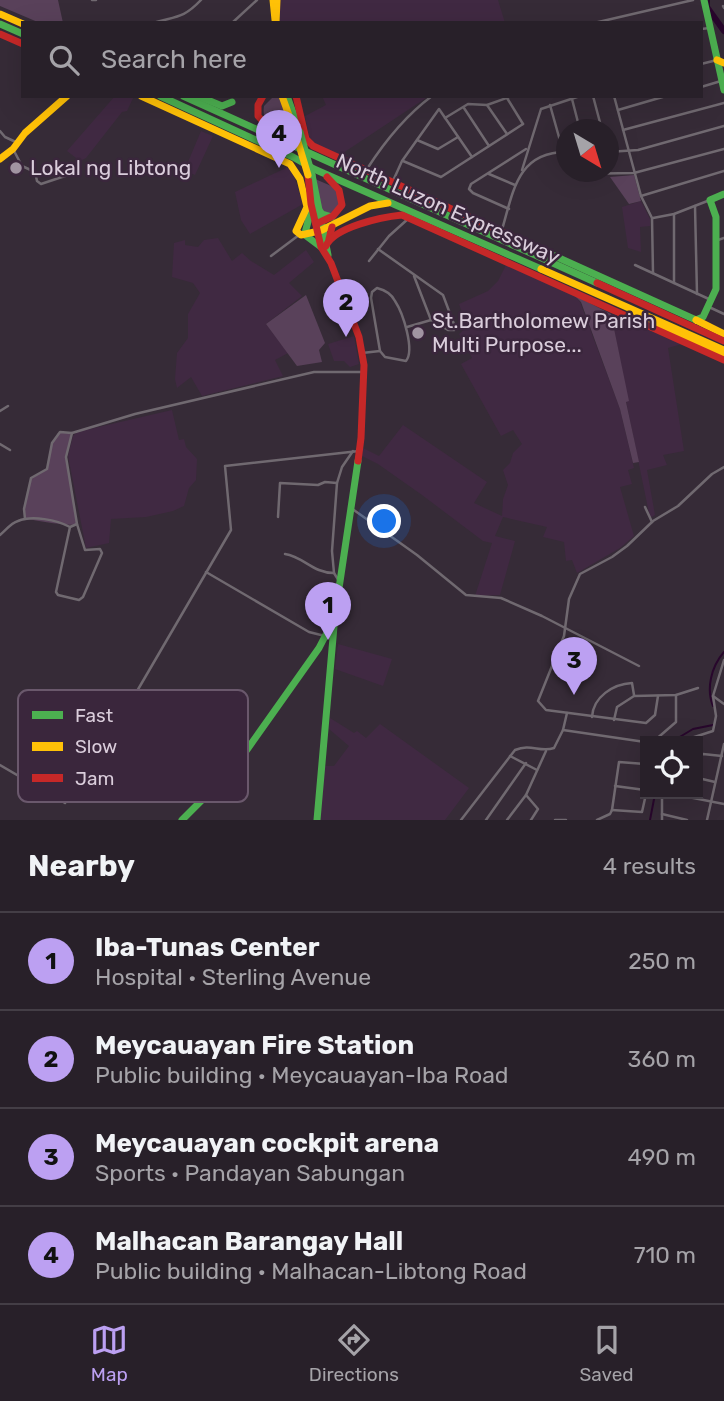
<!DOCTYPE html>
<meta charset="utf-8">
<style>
body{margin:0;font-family:Rubik,sans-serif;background:#302831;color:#f1f3f6}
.controls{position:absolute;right:21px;bottom:21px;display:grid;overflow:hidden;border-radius:0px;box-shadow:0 7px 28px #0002}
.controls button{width:63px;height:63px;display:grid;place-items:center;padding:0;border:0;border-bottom:2px solid #443e46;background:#282029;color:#f1f3f6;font:35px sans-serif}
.compass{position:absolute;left:556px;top:119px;width:63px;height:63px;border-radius:50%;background:#282029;box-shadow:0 7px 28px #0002;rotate:142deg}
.you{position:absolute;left:385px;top:522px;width:24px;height:24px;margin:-18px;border:5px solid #fff;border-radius:50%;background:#1a73e8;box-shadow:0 0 0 10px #1a73e833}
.badge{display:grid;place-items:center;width:46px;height:46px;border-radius:50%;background:#bca0f2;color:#111;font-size:23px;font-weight:700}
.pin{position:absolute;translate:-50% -58px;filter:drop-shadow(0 2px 4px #0008)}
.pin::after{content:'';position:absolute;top:37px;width:24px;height:21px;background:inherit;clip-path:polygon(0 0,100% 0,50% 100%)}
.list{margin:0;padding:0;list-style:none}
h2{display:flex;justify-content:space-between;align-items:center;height:91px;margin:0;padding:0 28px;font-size:30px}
h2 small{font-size:23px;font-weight:400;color:#a5a3a8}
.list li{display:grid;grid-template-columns:46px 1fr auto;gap:21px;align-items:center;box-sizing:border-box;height:98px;padding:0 28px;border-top:2px solid #443e46}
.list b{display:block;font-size:26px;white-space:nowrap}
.list p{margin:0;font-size:23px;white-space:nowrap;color:#a5a3a8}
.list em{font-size:23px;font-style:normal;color:#a5a3a8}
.icon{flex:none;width:38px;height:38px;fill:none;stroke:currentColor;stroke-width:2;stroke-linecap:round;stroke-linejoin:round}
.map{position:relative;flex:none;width:724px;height:820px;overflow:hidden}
.search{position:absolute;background:#282029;box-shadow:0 7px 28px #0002;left:21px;right:21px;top:21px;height:77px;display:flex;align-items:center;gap:18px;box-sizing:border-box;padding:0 24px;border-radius:0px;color:#a5a3a8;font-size:26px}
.sheet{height:483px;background:#282029}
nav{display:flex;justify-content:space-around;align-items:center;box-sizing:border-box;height:98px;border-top:2px solid #443e46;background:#282029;font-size:19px;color:#a5a3a8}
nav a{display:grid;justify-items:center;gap:4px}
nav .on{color:#bca0f2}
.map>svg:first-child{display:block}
</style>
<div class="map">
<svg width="724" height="820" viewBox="0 0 724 820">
<rect width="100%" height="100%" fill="#362b37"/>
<!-- built -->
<g fill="#402942">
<path d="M280,0H498L505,23H280Z"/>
<path d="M115,96H134L127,111L122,112L86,158L80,161L67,151Z"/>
<path d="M322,96H429L340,155L315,144L309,136L305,116L326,105Z"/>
<path d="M201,131L213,136L195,175L181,169L185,161L188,162Z"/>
<path d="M288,167L292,170L303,204L250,234L241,220L235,192Z"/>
<path d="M641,201L650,219V226L640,227L641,252L628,248L622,207Z"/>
<path d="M218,238L232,261L242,253L251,261L274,275L306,250L314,262L289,283L302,296L266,324L288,353L275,360L283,376L202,396L191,377L177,388L175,379L177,353L188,338V314L200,293L193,283L172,277L174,243L185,240V245L198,247L204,240Z"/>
<path d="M506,265L574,295L580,302L620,409L634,468L628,470L632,484L620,487L634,536L620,548L577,573L572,560L566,561L564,542L543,537L547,527L503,517L495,536L515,541L500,595L475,596L492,543L483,541L422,495L378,464L362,456L363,448L379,456L403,425L487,482L474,503L502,516L503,499L508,485L503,470L510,463L513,453L522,444L513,430L501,436L461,364L472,358L459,334L467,327L459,304L488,291L498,281Z"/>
<path d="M611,314L682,344L668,348L684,451L663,455L667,465L647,470L655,515L650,518L626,401L628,400Z"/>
<path d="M354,336L359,364L350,367L344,361H334L328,344Z"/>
<path d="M172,410L179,440L184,439L186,447L197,459L196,480L189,488L184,506L173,511L146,517L111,519L109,543L86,548L68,456L73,436L77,432Z"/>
<path d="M338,644L392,659L383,686L335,669Z"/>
<path d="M330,718L354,733L357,731L366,738L380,724L469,788L445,820H320L324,766H334L349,746L329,729Z"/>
</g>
<!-- green -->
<g fill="#59415a">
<path d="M0,0H58L63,23H40L0,6Z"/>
<path d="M274,96H279L282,100L293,138C277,132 261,125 264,106Z"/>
<path d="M634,175L641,201L629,204L610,177Z"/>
<path d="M315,179L336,188L341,204L332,214L323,213L319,207Z"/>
<path d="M306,295L325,343L319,350L322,362L297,366L266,324Z"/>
<path d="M574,295L611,314L629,401L626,402L639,462L633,463L620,409L581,302Z"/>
<path d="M58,433H72L66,457L77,524C69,527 37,520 25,519L24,509L31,478L47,469L52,443Z"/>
</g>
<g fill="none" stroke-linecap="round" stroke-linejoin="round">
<!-- stream -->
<g stroke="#28072c" stroke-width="2">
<path d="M713,706C706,689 711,667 724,652"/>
<path d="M673,741L693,729L713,725"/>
<path d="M650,820L655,794"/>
</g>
<!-- river -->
<path stroke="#28072c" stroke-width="6" d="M707,0V7L724,31"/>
<!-- street -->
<g stroke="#706970" stroke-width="2.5">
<path d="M92,0H96"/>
<path d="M723,6L724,8"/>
<path d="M153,23C176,16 183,19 201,0"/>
<path d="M232,23L257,0"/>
<path d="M594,23L693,0"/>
<path d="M701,29L710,28"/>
<path d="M701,64L717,60"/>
<path d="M701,87L721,81"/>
<path d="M593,96L602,130"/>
<path d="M614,96L641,196L652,218L653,273"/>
<path d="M507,98L523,124"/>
<path d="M572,99L580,130"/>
<path d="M487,105L507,134"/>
<path d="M550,105L566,162"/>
<path d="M464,108L489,146"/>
<path d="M618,110L666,96"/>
<path d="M445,118L468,104L487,105L512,96"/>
<path d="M623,130L724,103"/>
<path d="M0,131L5,137L18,143"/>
<path d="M417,140L438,149L458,137"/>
<path d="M13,149L22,166L35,172L37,181L41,184L77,172"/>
<path d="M608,152L638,150L724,126"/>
<path d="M403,161L441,177L523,124"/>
<path d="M367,169C385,141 405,116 432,96"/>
<path d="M522,170L541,109L580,96"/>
<path d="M569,172L574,174L634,173L724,149"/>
<path d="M489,174L515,185"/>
<path d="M393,181L402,161L439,109L472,157"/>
<path d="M641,196L724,171"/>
<path d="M695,206L697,294"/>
<path d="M509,209L473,193L469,189L471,184L526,149"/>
<path d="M674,214V283"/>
<path d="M653,218L674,214L710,200"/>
<path d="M501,233C513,194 516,152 566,152"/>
<path d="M715,241L724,238"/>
<path d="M378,249L443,295L455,327L454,330H448L431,320L407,327"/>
<path d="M271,256L299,235"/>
<path d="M369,261L389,236L409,218"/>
<path d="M635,265L711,300"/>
<path d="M414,276L431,320"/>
<path d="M377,288C385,290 391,293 395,301C403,313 415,350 406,361L385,357L380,351L371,298L372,292Z"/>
<path d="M709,307L724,314"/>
<path d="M362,353L380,351"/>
<path d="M0,411L8,406"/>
<path d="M0,444L10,450"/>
<path d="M645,507L652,522"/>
<path d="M351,508L417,555L466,595L501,598L542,616L639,666"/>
<path d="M278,517L280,483L318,485L325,482L337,483"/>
<path d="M25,519L24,509L31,478L47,469L52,443L60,432L72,433L135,414L314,372H363"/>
<path d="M70,527L56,592L58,595L79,600L83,597L102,553L100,549L85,550L77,524L66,457L72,433"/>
<path d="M0,535C6,530 11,523 18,521C32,515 57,520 70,527L77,524"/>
<path d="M285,554C304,557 313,573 334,573"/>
<path d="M206,572L309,632L333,638"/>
<path d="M339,581L334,573L332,551L337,483L342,467L353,451"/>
<path d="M658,696L655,715L646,723L546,710L538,701L564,636L569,599L580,574L612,557L627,546L653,521L678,506L712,474L724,467"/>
<path d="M713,696L724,704"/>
<path d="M567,713L563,730L645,742"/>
<path d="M592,717C593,697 613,684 632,683L634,695"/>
<path d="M614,720L617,707L634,696L676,695L698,688"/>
<path d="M654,741L676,722V695"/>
<path d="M682,741L713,731L716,716L713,696L724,660"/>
<path d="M510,756L537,770"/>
<path d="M698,756L703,754L722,756"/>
<path d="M0,765L65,803L105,746L231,530L225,466L359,451"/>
<path d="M698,778L715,782"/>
<path d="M615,786L645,790"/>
<path d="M673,794L724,804"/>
<path d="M526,795L538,809L531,820"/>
<path d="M612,810L619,762L645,764"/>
<path d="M612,810L642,812L646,794"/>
<path d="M662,814L687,820"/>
<path d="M461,820L515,750C531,743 540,753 554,748L563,730"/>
<path d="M486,820L526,763"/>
<path d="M507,820L526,795L546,751"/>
<path d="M555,820H566"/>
<path d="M597,820L610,814L612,810"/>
<path d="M662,820V794"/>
<path d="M707,820L724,744"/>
</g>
<!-- fast -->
<g stroke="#4caf50" stroke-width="7">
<path d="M704,0L724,90"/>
<path d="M0,24L23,34"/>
<path d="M160,96L293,157L314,169L541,269"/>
<path d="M183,96L597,283"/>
<path d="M198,96L222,106L232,102"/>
<path d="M287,96L300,132"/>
<path d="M312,175L328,255"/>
<path d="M316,206L322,214L332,217"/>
<path d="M305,233L311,210"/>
<path d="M305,235L321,247"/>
<path d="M526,243L696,320L703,317L716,289V217L710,200L724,194"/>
<path d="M182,820L234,768L319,648L334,619"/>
<path d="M317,820L335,615L358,461"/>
</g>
<!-- slow -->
<g stroke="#ffc107" stroke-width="7">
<path d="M273,0L275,20"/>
<path d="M0,14L23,24"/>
<path d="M276,23L277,0"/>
<path d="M717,60L724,63"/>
<path d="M141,96L290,164L300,179L307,207L296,231L301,235L319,231"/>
<path d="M282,96L295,132"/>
<path d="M0,159L13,149L25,133L67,96"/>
<path d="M322,230L370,206L388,203"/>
<path d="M541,269L724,350"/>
<path d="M637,314L724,356"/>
<path d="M696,320L724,334"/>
</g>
<!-- jam -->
<g stroke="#c62828" stroke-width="7">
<path d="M0,34L23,44"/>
<path d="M263,96L258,105V116L277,137"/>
<path d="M296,96L306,139L313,146L526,243"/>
<path d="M308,175L311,204L321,247L331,263L359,337L364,365L361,438L358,461"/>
<path d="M316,224L333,216L342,205L339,190L327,177"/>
<path d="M329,239L332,227"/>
<path d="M326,246C334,227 382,217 402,215L724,360"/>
<path d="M597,283L724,341"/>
</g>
<!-- fast-bridge -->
<path stroke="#4caf50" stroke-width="7" d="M300,132L312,175"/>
<!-- slow-bridge -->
<path stroke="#ffc107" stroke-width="7" d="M295,132L308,175"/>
</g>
<!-- markers -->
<g fill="#a194a2" stroke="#3a263c" stroke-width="2.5">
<circle cx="16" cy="168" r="7"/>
<circle cx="418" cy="333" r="7"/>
</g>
<g text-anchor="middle" stroke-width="5" stroke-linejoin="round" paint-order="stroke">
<!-- poi labels -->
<g font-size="21" fill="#dacddb" stroke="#3a263c" text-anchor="start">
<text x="30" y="175">Lokal ng Libtong</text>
<text x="432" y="328">St.Bartholomew Parish<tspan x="432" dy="24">Multi Purpose...</tspan></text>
</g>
<!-- street labels -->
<g font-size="21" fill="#dacddb" stroke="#3a263c">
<text transform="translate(448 209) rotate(24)" y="7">North Luzon Expressway</text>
</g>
</g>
<!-- legend -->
<rect x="18" y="690" width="230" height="112" rx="10" fill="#3a263c" stroke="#6a586c" stroke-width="2"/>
<rect x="32" y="711" width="31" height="8" fill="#4caf50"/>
<rect x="32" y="742" width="31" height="9" fill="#ffc107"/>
<rect x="32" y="774" width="31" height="8" fill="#c62828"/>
<g font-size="19" fill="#dacddb">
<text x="75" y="722">Fast</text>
<text x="75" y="753">Slow</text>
<text x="75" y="785">Jam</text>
</g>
</svg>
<div class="controls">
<button><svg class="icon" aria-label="locate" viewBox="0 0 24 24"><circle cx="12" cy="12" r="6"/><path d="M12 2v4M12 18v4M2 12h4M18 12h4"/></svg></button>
</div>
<svg class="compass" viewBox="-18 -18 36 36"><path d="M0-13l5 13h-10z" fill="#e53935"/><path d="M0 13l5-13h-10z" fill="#a5a3a8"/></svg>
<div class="you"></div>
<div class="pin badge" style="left:328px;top:640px">1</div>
<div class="pin badge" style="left:346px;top:337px">2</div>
<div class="pin badge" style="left:574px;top:695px">3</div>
<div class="pin badge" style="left:279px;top:168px">4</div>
<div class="search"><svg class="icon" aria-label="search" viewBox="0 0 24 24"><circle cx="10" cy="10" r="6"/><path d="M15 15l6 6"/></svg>Search here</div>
</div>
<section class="sheet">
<h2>Nearby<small>4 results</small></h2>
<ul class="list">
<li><span class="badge">1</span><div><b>Iba-Tunas Center</b><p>Hospital · Sterling Avenue</p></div><em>250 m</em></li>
<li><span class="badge">2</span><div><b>Meycauayan Fire Station</b><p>Public building · Meycauayan-Iba Road</p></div><em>360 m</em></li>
<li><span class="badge">3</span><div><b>Meycauayan cockpit arena</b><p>Sports · Pandayan Sabungan</p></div><em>490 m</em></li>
<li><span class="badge">4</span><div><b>Malhacan Barangay Hall</b><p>Public building · Malhacan-Libtong Road</p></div><em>710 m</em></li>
</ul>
</section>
<nav>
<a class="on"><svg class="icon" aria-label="map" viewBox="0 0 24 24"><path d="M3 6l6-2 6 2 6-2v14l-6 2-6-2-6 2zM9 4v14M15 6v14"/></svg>Map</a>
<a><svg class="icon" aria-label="directions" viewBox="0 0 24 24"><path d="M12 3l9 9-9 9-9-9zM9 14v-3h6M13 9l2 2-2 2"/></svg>Directions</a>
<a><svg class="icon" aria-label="saved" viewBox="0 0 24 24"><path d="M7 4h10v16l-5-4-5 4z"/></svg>Saved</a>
</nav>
